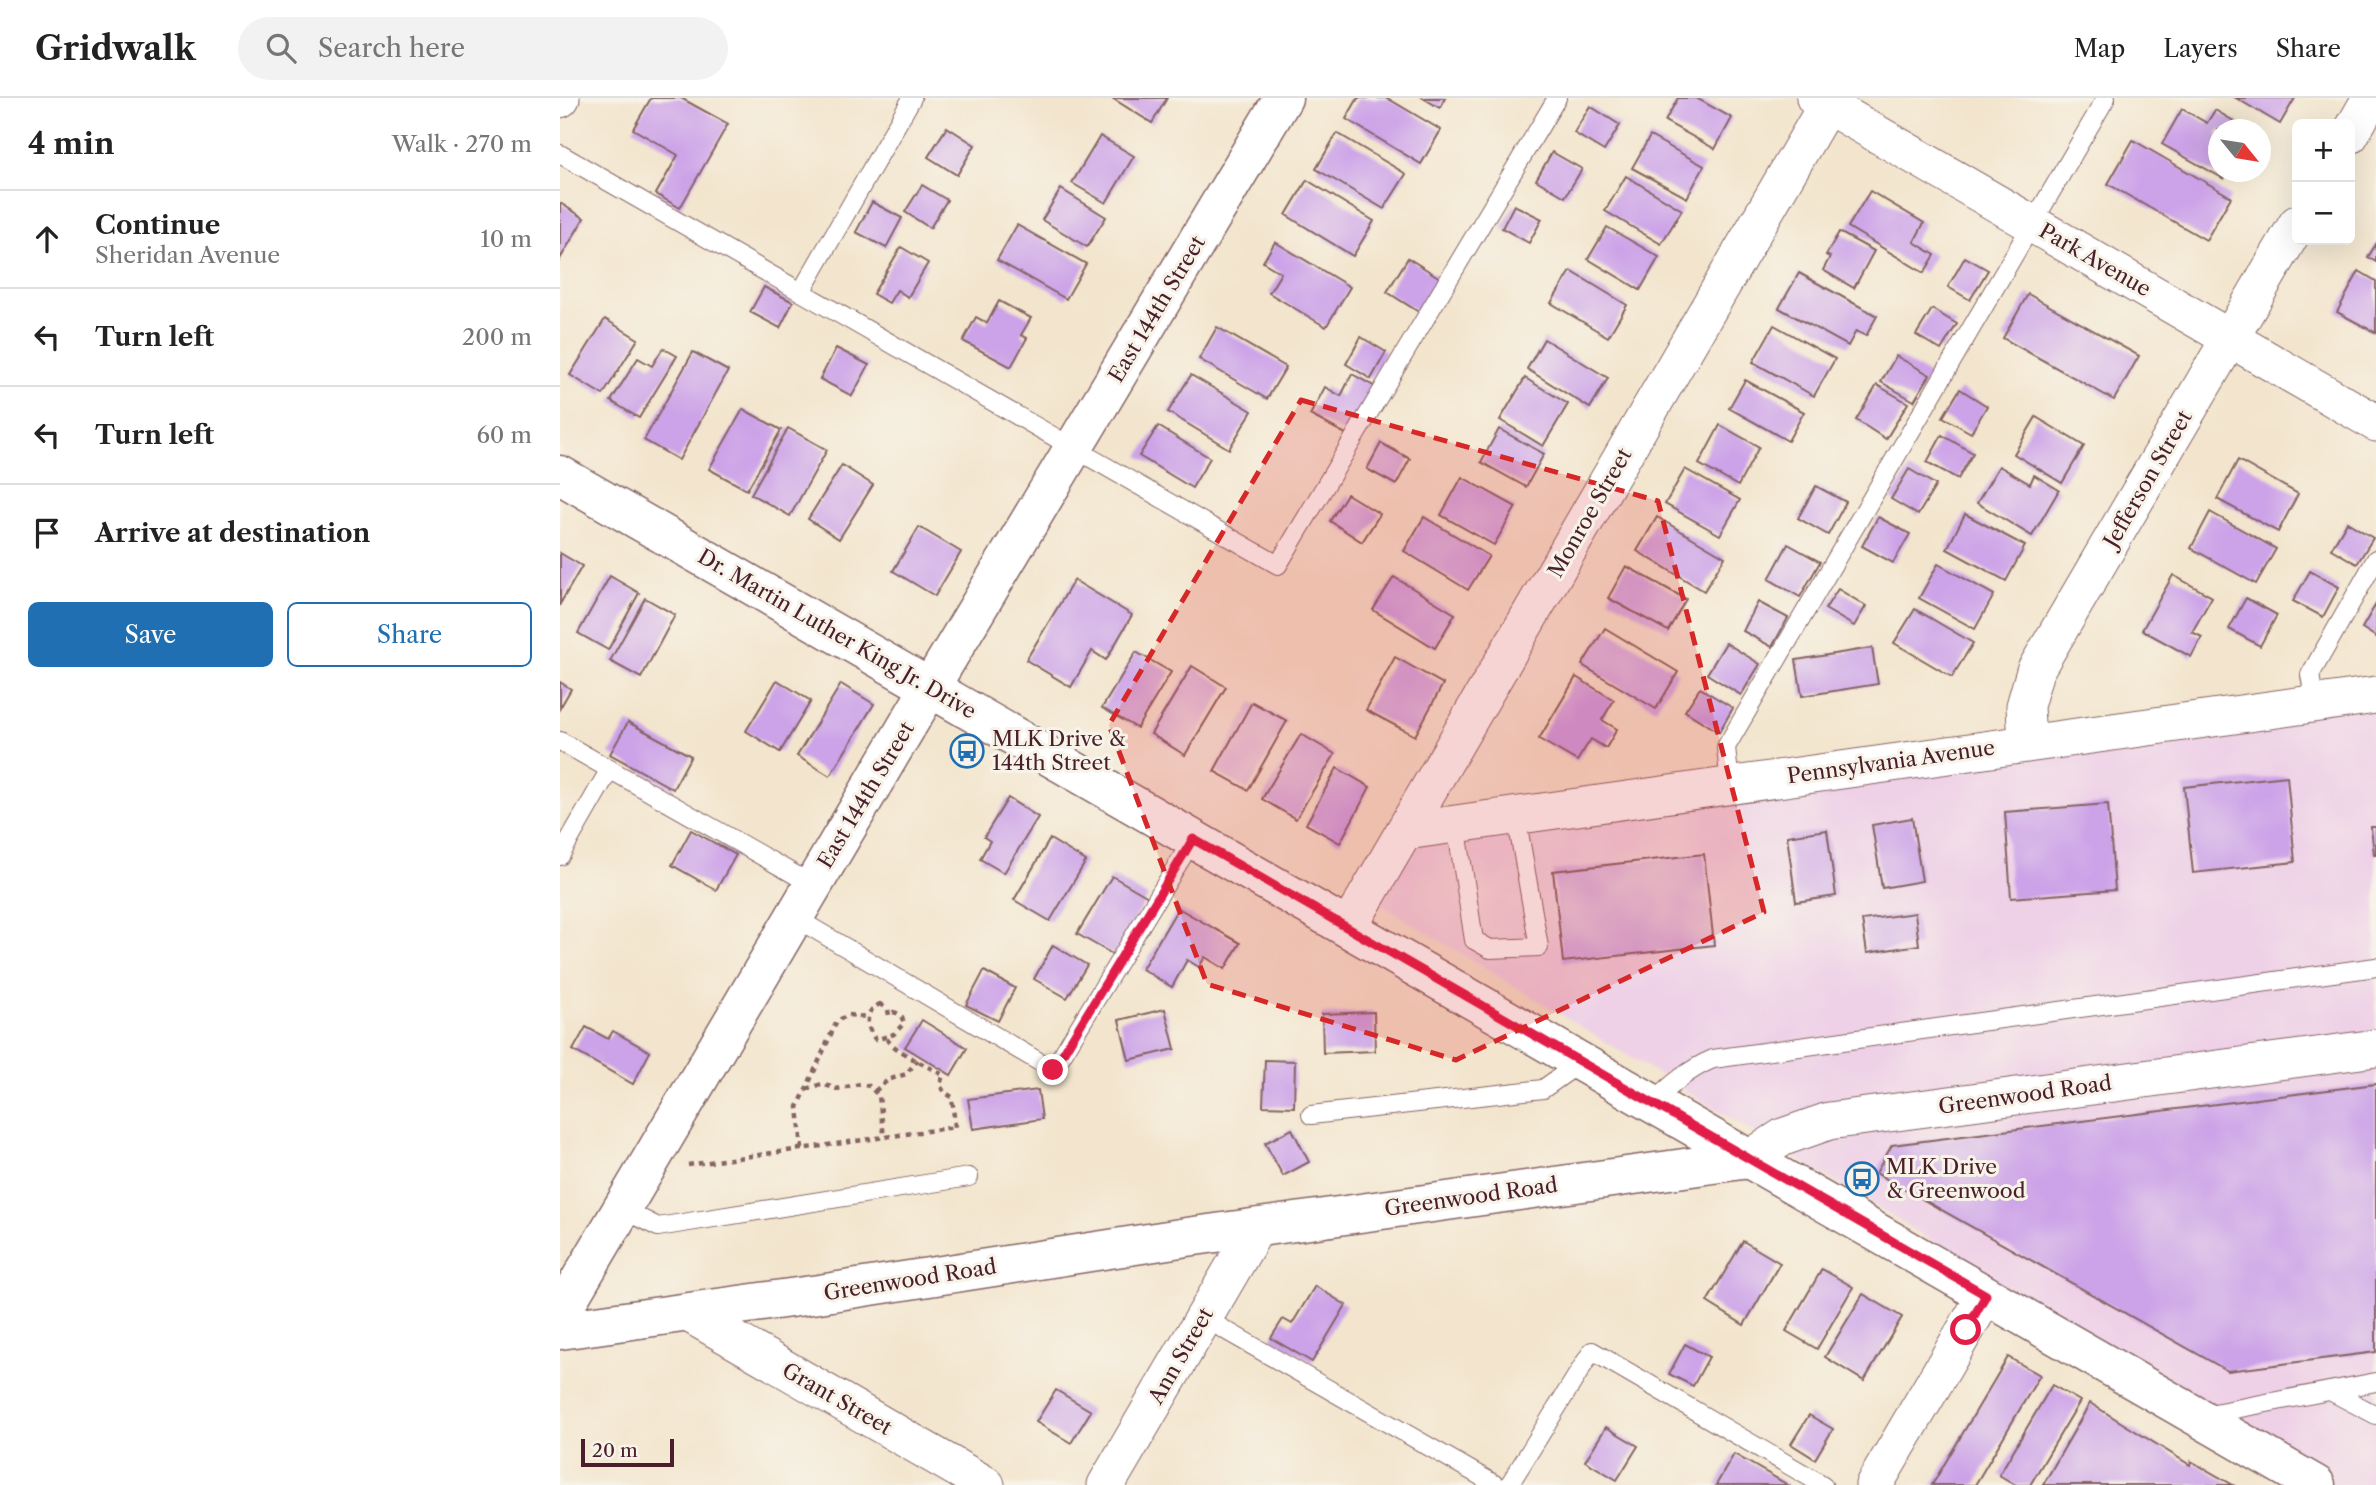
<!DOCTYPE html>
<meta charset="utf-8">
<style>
body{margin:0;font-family:"Libre Caslon Text",serif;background:#f2f2f2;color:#222}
.controls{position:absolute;right:21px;top:21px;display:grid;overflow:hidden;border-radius:10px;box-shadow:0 7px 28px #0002}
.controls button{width:63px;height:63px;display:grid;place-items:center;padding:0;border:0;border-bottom:2px solid #e0e0e0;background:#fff;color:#222;font:35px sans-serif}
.compass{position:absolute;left:1648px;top:21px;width:63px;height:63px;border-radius:50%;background:#fff;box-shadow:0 7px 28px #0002;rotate:120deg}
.scale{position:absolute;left:21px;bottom:18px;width:93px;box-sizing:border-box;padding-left:7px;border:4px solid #4a1f2b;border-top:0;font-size:19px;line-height:24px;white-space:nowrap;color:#4a1f2b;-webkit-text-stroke:5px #f7f3e8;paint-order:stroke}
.stop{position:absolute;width:21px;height:21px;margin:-16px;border:5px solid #e11d48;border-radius:50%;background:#fff}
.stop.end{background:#e11d48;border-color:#fff;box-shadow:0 2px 7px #0008}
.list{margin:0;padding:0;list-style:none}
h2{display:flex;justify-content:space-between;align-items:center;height:91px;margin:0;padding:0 28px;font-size:30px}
h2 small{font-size:23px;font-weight:400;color:#767676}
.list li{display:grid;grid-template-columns:46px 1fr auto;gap:21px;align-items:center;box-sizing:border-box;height:98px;padding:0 28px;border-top:2px solid #e0e0e0}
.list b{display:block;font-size:26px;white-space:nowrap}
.list p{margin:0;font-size:23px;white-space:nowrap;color:#767676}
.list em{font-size:23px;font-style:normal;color:#767676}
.actions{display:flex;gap:14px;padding:21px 28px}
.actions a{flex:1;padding:16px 0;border:2px solid #1f6fb2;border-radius:10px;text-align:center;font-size:24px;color:#1f6fb2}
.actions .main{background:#1f6fb2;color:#fff}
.icon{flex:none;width:38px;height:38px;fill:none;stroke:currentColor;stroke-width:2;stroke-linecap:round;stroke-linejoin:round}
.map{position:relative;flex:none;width:1816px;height:1387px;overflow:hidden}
header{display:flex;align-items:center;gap:42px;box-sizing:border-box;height:98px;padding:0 35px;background:#fff;border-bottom:2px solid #e0e0e0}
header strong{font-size:33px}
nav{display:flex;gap:38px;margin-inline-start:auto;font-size:24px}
.search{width:490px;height:63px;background:#f2f2f2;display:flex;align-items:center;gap:18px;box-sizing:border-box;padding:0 24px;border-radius:38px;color:#767676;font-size:26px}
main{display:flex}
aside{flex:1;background:#fff}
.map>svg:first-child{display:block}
</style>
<header>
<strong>Gridwalk</strong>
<div class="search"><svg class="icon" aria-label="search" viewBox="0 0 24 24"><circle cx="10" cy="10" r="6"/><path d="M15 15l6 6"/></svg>Search here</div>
<nav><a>Map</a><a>Layers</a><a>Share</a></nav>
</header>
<main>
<aside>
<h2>4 min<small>Walk · 270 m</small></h2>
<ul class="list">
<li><svg class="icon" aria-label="ahead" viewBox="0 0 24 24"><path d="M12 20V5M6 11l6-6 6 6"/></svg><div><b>Continue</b><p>Sheridan Avenue</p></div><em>10 m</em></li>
<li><svg class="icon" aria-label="left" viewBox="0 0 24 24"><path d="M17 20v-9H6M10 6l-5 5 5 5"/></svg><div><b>Turn left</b></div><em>200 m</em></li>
<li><svg class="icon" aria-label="left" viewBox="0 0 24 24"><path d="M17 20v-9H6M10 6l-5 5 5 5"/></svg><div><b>Turn left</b></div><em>60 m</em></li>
<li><svg class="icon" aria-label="arrive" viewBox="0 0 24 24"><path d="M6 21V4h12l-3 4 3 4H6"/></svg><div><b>Arrive at destination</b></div></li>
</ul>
<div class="actions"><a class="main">Save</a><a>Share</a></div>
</aside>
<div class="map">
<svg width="1816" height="1387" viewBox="0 0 1816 1387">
<rect width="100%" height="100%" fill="#f7f3e8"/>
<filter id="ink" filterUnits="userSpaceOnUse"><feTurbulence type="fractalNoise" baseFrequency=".0143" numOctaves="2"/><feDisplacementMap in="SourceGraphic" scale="14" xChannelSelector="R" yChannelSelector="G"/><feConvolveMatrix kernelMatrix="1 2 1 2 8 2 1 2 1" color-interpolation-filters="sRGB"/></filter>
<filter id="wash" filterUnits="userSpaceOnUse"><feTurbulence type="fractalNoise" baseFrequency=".00686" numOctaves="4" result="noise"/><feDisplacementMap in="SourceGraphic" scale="28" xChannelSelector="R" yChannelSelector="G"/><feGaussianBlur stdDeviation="1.57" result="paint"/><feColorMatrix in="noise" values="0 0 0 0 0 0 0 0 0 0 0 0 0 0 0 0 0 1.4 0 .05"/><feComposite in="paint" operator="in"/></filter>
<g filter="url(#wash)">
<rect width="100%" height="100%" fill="#f3e5cd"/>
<!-- built -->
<path fill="#eed0e7" d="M1816,596V1387H1771L807,798L846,733Z"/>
<g id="blocks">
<!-- building -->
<g fill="#cca2e8">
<path d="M91,0H121L168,26L120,110L96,96L118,57L73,31Z"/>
<path d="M552,0H607L592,25Z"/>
<path d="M798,0H827L881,32L861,66L786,21Z"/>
<path d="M863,0H885L880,10Z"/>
<path d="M1118,0H1136L1172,20L1155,51L1105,23Z"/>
<path d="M1676,0H1735L1720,26Z"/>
<path d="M1030,8L1060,27L1044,53L1014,35Z"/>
<path d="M1622,11L1647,25L1655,12L1689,32H1658V74H1668L1664,81L1602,46Z"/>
<path d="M387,29L415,47L397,77L368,59Z"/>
<path d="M777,35L846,76L824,111L756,71Z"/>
<path d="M540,38L574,58L546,105L512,85Z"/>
<path d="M1090,38L1144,68L1127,100L1072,70Z"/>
<path d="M1573,42L1671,99L1646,142L1548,86Z"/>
<path d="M992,54L1022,71L1005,99L976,82Z"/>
<path d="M1066,78L1122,112L1101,146L1045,113Z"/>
<path d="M747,82L814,123L793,158L726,117Z"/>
<path d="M362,87L387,102L370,130L345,114Z"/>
<path d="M501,91L546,119L527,149L482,122Z"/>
<path d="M1310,93L1364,125L1354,144L1375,157L1364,175L1288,129Z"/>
<path d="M312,104L342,120L326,150L296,134Z"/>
<path d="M0,105L24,120L0,161Z"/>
<path d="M954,107L982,121L969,145L942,130Z"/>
<path d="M457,127L526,166L506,201L437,162Z"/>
<path d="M1047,129L1099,159L1080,192L1028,161Z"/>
<path d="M1279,134L1314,153L1294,190L1263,172L1270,159L1266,157Z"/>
<path d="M715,144L790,189L766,229L709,195L721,175L703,164Z"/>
<path d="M1816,146V164L1808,159Z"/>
<path d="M341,149L368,165L348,199L337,192L329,205L313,196Z"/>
<path d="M1405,159L1428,172L1410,202L1388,189Z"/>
<path d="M848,160L880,180L859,214L827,194Z"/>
<path d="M1011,173L1067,207L1048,239L991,205Z"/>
<path d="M1799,173L1816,183V235L1777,214Z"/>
<path d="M1239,175L1317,218L1306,238L1296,233L1288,248L1219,210Z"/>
<path d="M204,189L233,204L220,230L190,214Z"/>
<path d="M1468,196L1579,258L1554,302L1443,240Z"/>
<path d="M439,203L471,220L461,237L467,240L451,269L403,243L416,219L427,225Z"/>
<path d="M1372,211L1397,226L1381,252L1356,237Z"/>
<path d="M45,221L78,241L43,297L10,277Z"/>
<path d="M1214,227L1275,261L1254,298L1193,264Z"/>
<path d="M657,229L726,269L707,301L639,261Z"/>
<path d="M801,239L826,254L811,281L786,266Z"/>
<path d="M984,241L1048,280L1030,310L967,271Z"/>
<path d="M103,250L117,258L79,320L51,303L78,260L92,268Z"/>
<path d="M276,250L309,267L292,298L260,281Z"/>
<path d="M133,254L168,273L119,362L84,342Z"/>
<path d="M1336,258L1370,277L1354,303L1321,284Z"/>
<path d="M792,276L819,291L793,340L750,317L765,289L781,298Z"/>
<path d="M631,277L692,313L669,351L608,314Z"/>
<path d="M965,280L1008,306L983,348L940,322Z"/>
<path d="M1185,282L1244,314L1228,343L1169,310Z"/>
<path d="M1317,287L1348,305L1326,341L1296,322Z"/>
<path d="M1400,291L1427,308L1411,335L1383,319Z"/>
<path d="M183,311L221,332L187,392L149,371Z"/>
<path d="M1476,319L1524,348L1502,385L1454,356Z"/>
<path d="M1160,327L1199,349L1178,388L1139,366Z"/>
<path d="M598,328L650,360L632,390L579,358Z"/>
<path d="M228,330L267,352L230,418L191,396Z"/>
<path d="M939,331L984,356L966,389L921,364Z"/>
<path d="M1382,337L1413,355L1398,381L1367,364Z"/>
<path d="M821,345L850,361L836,387L807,371Z"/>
<path d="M1678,362L1738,396L1718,434L1657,401Z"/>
<path d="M282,367L313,387L279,441L248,421Z"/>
<path d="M1439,368L1470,386L1474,377L1499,392L1472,438L1417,405Z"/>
<path d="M1125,371L1180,402L1160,437L1105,406Z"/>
<path d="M1349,371L1376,387L1358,417L1331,401Z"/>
<path d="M902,379L956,409L934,447L881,417Z"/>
<path d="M1256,388L1286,404L1268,437L1238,420Z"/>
<path d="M787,396L820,416L802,444L770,423Z"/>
<path d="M1650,414L1716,451L1696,486L1631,450Z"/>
<path d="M1405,416L1465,448L1446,483L1387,451Z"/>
<path d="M864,419L929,458L908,492L844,453Z"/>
<path d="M1097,419L1165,459L1144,493L1077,453Z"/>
<path d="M1318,419L1350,436L1333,465L1302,448Z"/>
<path d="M1787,424L1813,440L1797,466L1771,451Z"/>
<path d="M359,429L401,454L375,498L333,473Z"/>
<path d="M1228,446L1260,464L1240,499L1209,481Z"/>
<path d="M0,455L22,468L0,506Z"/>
<path d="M1378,466L1434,497L1415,531L1359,500Z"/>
<path d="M1066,468L1126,501L1108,533L1048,500Z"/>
<path d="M1750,473L1779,489L1763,519L1733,503Z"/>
<path d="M1613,477L1652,499L1632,534L1642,539L1631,559L1582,532Z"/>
<path d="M50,478L79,495L48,552L18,535Z"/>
<path d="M834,479L895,516L875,550L813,512Z"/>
<path d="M514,482L572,517L546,562L532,553L511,589L466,562Z"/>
<path d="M1278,491L1306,508L1294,528L1265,511Z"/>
<path d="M85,500L115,517L81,580L50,563Z"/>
<path d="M1686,500L1717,517L1700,548L1669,531Z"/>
<path d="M1198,504L1228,520L1212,549L1183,533Z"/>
<path d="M1816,506V539L1802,530Z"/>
<path d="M1355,511L1413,545L1392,579L1334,545Z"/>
<path d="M1045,530L1118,574L1096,611L1022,567Z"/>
<path d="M1166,545L1200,566L1181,597L1147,576Z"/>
<path d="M1312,550L1318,586L1242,598L1236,562Z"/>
<path d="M576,554L611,574L577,630L542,610Z"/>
<path d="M835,559L883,586L855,638L806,612Z"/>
<path d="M632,568L666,589L625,657L591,636Z"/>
<path d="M1016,579L1054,602L1042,622L1057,631L1046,650L1031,641L1017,663L979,641Z"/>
<path d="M217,582L251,603L220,654L186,633Z"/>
<path d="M0,584L11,591L0,610Z"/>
<path d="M281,586L314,606L270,678L237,658Z"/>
<path d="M1140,590L1173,610L1159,634L1125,613Z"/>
<path d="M692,604L727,623L688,692L654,673Z"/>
<path d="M68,624L131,658L113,691L50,656Z"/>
<path d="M741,636L775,656L736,721L702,701Z"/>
<path d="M777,670L810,689L780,745L746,726Z"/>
<path d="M1727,678L1735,764L1633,775L1624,689Z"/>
<path d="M448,700L478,719L444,775L420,761L430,743L424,739Z"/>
<path d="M1548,706L1555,792L1451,800L1445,714Z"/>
<path d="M1352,720L1362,783L1322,790L1312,727Z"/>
<path d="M1811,729H1816V756H1814Z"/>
<path d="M131,732L176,757L156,792L112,767Z"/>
<path d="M1267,732L1276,798L1236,804L1227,738Z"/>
<path d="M490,741L526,763L490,823L454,802Z"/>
<path d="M1144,756L1154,847L1003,864L993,773Z"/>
<path d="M552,778L588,799L554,857L517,836Z"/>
<path d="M618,810L680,845L665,871L645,859L639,869L627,862L612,889L582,871Z"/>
<path d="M1355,815L1359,847L1307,855L1302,822Z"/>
<path d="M493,847L527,867L507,900L474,881Z"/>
<path d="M424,873L455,890L438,923L406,907Z"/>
<path d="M605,911L615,951L569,962L559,922Z"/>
<path d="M814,914L815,953L763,955L762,916Z"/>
<path d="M362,922L407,950L391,977L345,949Z"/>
<path d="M26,929L48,941L53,933L90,954L73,986L13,952Z"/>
<path d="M705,962L735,963L734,1009L703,1008Z"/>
<path d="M1816,986V1254L1668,1273L1316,1075L1332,1047Z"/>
<path d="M478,992L482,1021L413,1031L408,1001Z"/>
<path d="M732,1031L749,1064L723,1078L705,1045Z"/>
<path d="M1183,1143L1220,1165L1184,1227L1147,1204Z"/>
<path d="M1262,1171L1293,1189L1257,1251L1226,1233Z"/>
<path d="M755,1188L786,1207L752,1264L711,1240L723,1221L732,1226Z"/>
<path d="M1303,1196L1342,1219L1304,1283L1265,1259Z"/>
<path d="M1125,1246L1149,1259L1133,1288L1109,1276Z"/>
<path d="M1448,1259L1480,1277L1415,1387H1372Z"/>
<path d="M1492,1287L1520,1303L1470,1387H1456L1439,1377Z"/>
<path d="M496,1292L531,1313L511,1345L476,1324Z"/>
<path d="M1530,1305L1630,1367L1631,1363L1673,1387H1483Z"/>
<path d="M1249,1317L1273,1331L1255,1361L1231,1346Z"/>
<path d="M1046,1329L1078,1348L1057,1382L1025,1363Z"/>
<path d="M1174,1356L1228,1387H1156Z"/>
</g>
</g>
</g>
<g filter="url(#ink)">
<use href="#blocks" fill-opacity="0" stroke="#856464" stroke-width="2"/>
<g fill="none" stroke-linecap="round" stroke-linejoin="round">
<defs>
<g id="lane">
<path d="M0,56L718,467L997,0"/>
<path d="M241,194L352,0"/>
<path d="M1755,605L1750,577L1816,461"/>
<path d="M0,643L253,787"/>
<path d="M1170,687L1166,649L1546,0"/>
<path d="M896,726L914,842L930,851L979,849L956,717"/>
<path d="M0,758L50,671"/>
<path d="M234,819L493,972L633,741"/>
<path d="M1092,1005C1111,987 1129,971 1153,961L1816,869"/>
<path d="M751,1017L983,991L1021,964"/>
<path d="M62,1111L98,1129L409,1079"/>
<path d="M644,1220L936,1387"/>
<path d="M1770,1293L1816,1317"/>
<path d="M1644,1317L1816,1284"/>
<path d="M949,1387L1032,1253L1263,1387"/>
</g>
<g id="street">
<path d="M1255,0L1816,325"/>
<path d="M0,1L1,0"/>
<path d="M1790,37L1811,0"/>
<path d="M1467,645L1465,608L1475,573L1737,126"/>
<path d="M846,733L1816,597"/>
<path d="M788,830L1271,0"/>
<path d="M1189,1061L1223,1039L1269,1023L1816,950"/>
<path d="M128,1215L426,1387"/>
<path d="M546,1387L697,1129"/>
<path d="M1314,1387L1426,1197"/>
</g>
<g id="secondary">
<path d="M0,377L1756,1387"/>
<path d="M0,1216L350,623L723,0"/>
<path d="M0,1232L259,1196L627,1139L1189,1061"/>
</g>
</defs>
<!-- lane casing -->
<use href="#lane" stroke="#856464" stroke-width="20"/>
<!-- street casing -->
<use href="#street" stroke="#856464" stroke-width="39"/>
<!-- secondary casing -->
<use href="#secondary" stroke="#856464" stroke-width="41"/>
<!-- path -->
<g stroke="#856464" stroke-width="4.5" stroke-dasharray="5 5" stroke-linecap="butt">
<path d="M320,906L328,912L329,917L333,914C340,915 342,919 344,925L334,936L316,942C306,930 303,913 320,906Z"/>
<path d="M247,991L262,986L277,991L300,986L309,988L319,998L324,1039"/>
<path d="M315,993L328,982L346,976L358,962"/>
<path d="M242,1051L238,1009L277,923L288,917L307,919"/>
<path d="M128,1067L395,1029L392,999L384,994L380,987L383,977C368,968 335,954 326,940"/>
</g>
<!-- lane -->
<use href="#lane" stroke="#fff" stroke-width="18"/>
<!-- street -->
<use href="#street" stroke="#fff" stroke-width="37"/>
<!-- secondary -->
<use href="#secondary" stroke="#fff" stroke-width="38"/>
</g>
</g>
<g fill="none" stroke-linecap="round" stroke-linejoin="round" filter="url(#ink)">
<!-- route -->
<path stroke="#e11d48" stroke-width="9" d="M493,972L633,741L1426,1197L1406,1232"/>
</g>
<!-- marked area -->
<path fill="#d62828" fill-opacity="0.2" stroke="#d62828" stroke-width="5" stroke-dasharray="14 9" stroke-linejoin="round" d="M741,302L1098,403L1204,814L896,962L647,886L549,627Z"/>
<!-- icons -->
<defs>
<symbol id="bus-ring" viewBox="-11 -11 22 22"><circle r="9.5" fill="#f7f3e8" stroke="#1f6fb2" stroke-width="1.5"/><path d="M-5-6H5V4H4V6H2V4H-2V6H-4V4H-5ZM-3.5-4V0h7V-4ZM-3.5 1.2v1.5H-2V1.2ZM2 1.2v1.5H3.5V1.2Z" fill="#1f6fb2"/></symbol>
</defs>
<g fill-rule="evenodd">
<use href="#bus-ring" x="388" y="634" width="38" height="38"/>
<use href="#bus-ring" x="1283" y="1062" width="38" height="38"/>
</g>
<g text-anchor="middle" stroke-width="6" stroke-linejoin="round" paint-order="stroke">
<!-- street labels -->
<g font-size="21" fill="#4a1f2b" stroke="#f7f3e8">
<text transform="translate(1535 162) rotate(30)" y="7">Park Avenue</text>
<text transform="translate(597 211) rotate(-59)" y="7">East 144th Street</text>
<text transform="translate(1588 381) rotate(-60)" y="7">Jefferson Street</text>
<text transform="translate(1030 415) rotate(-60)" y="7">Monroe Street</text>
<text transform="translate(277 536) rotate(30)" y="7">Dr. Martin Luther King Jr. Drive</text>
<text transform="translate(1331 664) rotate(-8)" y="7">Pennsylvania Avenue</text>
<text transform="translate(306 697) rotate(-59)" y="7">East 144th Street</text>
<text transform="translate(1465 997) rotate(-8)" y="7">Greenwood Road</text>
<text transform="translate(911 1099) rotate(-8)" y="7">Greenwood Road</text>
<text transform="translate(350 1182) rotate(-9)" y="7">Greenwood Road</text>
<text transform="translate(621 1258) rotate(-60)" y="7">Ann Street</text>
<text transform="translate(277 1301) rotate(30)" y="7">Grant Street</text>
</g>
<!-- poi labels -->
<g font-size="21" fill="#4a1f2b" stroke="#f7f3e8" text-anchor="start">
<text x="432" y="648">MLK Drive &amp;<tspan x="432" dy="24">144th Street</tspan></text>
<text x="1326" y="1076">MLK Drive<tspan x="1326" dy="24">&amp; Greenwood</tspan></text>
</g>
</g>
</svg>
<div class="controls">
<button>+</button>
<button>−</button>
</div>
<svg class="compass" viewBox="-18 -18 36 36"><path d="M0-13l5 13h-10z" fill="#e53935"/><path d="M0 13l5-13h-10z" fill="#767676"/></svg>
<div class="scale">20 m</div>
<div class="stop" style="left:1406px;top:1232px"></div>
<div class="stop end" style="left:493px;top:972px"></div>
</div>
</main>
